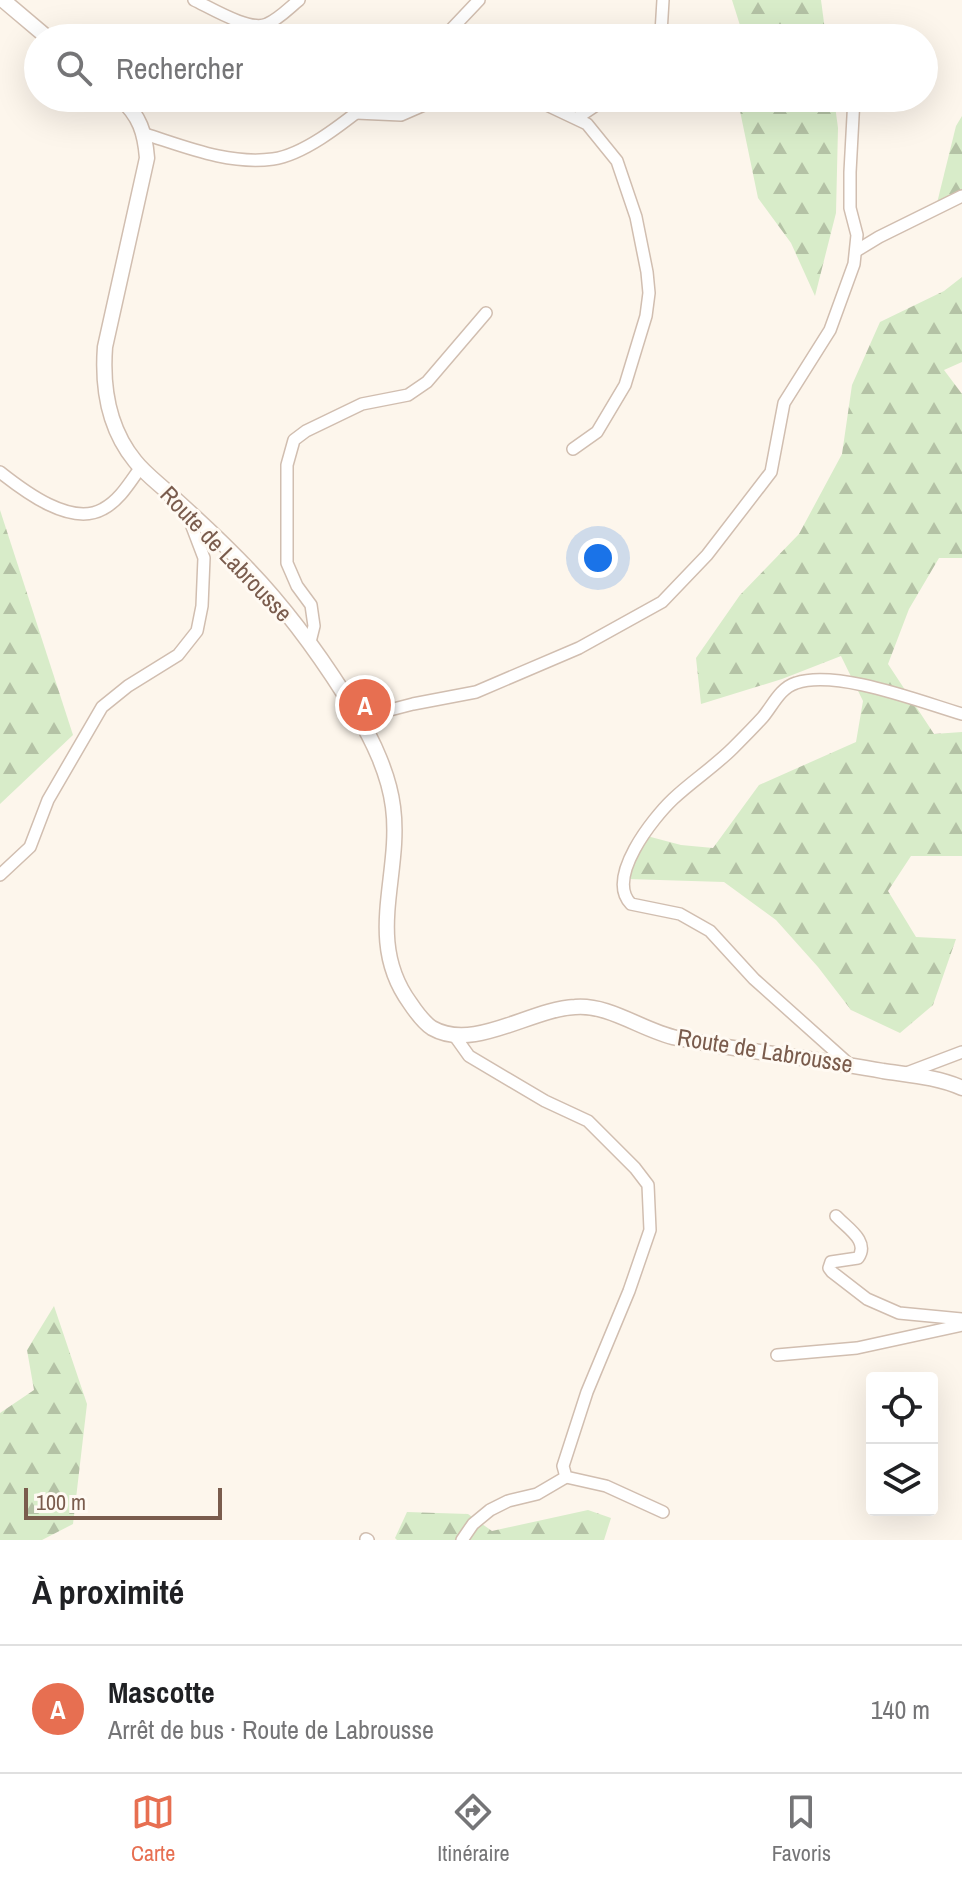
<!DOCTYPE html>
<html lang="fr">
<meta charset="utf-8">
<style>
body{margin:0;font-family:"Archivo Narrow",sans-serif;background:#f2f2f2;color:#202124}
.controls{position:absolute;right:24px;bottom:24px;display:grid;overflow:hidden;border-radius:8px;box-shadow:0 8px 32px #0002}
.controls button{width:72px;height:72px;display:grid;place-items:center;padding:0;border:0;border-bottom:2px solid #e0e0e0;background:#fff;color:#202124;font:40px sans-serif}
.scale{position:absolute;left:24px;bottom:20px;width:198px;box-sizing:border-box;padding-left:8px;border:4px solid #7a5c4d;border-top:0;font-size:22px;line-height:28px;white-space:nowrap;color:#7a5c4d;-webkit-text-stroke:6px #fffaf3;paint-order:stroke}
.you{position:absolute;left:598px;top:558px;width:28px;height:28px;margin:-20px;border:6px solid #fff;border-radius:50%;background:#1a73e8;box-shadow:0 0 0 12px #1a73e833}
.badge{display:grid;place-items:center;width:52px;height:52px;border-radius:50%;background:#e76f51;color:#fff;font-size:26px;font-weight:700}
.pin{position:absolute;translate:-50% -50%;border:4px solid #fff;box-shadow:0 2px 8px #0006}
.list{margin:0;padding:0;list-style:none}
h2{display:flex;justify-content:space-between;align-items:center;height:104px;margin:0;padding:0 32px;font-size:34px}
h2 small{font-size:26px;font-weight:400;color:#757577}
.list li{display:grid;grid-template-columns:52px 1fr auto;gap:24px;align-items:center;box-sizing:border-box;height:128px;padding:0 32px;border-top:2px solid #e0e0e0}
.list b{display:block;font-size:30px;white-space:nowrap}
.list p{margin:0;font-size:26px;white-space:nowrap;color:#757577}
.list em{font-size:26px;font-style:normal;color:#757577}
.icon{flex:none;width:44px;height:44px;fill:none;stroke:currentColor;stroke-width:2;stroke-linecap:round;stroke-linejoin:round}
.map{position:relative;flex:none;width:962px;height:1540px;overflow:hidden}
.search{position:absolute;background:#fff;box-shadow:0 8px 32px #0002;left:24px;right:24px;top:24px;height:88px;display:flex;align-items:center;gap:20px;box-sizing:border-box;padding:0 28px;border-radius:44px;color:#757577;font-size:30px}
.sheet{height:232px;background:#fff}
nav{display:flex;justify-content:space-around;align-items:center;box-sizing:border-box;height:112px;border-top:2px solid #e0e0e0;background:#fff;font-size:22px;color:#757577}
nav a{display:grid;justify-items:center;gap:4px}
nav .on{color:#e76f51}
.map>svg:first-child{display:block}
</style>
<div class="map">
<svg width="962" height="1540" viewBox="0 0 962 1540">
<defs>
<pattern id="forest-firs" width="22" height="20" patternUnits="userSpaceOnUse" patternTransform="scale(2)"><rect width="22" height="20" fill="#d8ecc9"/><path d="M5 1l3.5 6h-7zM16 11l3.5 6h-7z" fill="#b4c2a5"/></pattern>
</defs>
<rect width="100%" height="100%" fill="#fdf6ec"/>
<!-- forest -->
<g fill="url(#forest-firs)">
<path d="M732,0H821L826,38H744Z"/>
<path d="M743,98H834L838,128L836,213L815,296L791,243L758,198L740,111Z"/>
<path d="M962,116V193L937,203L956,126Z"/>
<path d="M962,277V362L944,370L962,394V558H939L909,609L888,664L934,734L962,732V856H911L888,891L916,937L956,939L933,1005L900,1033L851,1010L818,967L776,920L724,882L627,879L647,836L681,845L713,848L759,785L856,742L863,701L841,656L782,679L701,704L696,658L740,595L799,534L842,454L852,385L880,322L944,291Z"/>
<path d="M0,510L73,735L0,804Z"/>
<path d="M54,1306L87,1404L73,1524L42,1540H0V1413L34,1390L27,1350Z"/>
<path d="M588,1510L611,1518L604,1540H397L395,1538L407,1512L468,1514L492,1531Z"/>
</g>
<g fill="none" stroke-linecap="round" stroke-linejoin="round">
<defs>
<g id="minor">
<path d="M194,0C211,8 250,32 267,24C279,19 289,8 299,0"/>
<path d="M443,38L479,0"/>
<path d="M658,38L661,33L663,0"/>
<path d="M532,98L587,124L617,161L636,217L647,272L649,293L646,316L625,385L597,432L573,449"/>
<path d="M356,113L401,115L440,98"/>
<path d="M577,118L607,98"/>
<path d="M145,134C186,147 229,165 273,159C307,154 348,119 375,98"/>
<path d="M856,251L879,237L962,196"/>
<path d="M0,472C24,491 71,527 103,509C120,500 130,482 141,467"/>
<path d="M310,642L314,626L311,605L297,586L287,563V465L294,440L306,431L362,404L408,395L427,382L486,313"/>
<path d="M359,718L413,704L476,692L579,648L662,602L707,555L771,472L784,403L830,330L854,264L857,235L850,208V172L854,98"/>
<path d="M0,875L30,847L48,800L102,707L128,686L178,655L197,631L202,606L204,558L185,508"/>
<path d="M454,1035L469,1056L545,1101L588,1121L635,1168L648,1185L650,1230L629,1291L587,1392L563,1466L566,1477L606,1486L663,1512"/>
<path d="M849,1064L754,979L710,931L680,914L631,904C605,878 653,818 673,799C692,781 714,767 733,748C743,738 753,728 763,717C773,705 780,688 796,683C837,669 921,702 962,714"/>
<path d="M904,1074L962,1052"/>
<path d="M836,1216C847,1228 870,1241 858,1258L831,1262L829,1268L832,1272L867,1299L899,1313L962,1319"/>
<path d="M777,1355L857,1348L962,1325"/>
<path d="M366,1539L368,1540"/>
<path d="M462,1540L473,1524L490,1510L508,1501L537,1494L566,1477"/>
</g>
<g id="tertiary">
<path d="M3,0L48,38"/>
<path d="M120,98C140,116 145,133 147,158L105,347C102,387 109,429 135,461C146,475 162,486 174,498C204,525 234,553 261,583C297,623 328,667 356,713C373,740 389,775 393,807C402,875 364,940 410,1003C416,1012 423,1022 432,1028C474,1052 530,1009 575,1007C610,1004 643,1031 677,1038C745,1052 815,1058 883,1071C909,1075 938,1077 962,1088"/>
</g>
</defs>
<!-- minor casing -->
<use href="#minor" stroke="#d1beb0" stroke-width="14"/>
<!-- tertiary casing -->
<use href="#tertiary" stroke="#d1beb0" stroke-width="17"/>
<!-- minor -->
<use href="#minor" stroke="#fff" stroke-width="11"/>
<!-- tertiary -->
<use href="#tertiary" stroke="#fff" stroke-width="14"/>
</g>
<g text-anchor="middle" stroke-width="6" stroke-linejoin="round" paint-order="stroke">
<!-- street labels -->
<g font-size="24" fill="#7a5c4d" stroke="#fffaf3">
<text transform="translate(226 554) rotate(46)" y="8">Route de Labrousse</text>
<text transform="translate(765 1051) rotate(9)" y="8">Route de Labrousse</text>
</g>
</g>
</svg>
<div class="controls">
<button><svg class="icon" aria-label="locate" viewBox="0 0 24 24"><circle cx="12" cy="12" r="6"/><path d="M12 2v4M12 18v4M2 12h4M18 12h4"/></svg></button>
<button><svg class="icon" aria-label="layers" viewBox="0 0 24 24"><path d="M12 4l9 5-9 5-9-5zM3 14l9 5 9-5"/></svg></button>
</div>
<div class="scale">100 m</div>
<div class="you"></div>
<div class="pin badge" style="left:365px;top:705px">A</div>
<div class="search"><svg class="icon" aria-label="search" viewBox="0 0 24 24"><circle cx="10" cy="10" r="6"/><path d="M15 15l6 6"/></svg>Rechercher</div>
</div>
<section class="sheet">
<h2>À proximité<small></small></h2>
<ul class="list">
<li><span class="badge">A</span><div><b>Mascotte</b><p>Arrêt de bus · Route de Labrousse</p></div><em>140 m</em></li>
</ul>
</section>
<nav>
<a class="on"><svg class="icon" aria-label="map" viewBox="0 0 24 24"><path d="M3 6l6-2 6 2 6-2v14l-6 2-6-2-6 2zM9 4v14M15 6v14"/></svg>Carte</a>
<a><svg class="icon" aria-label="directions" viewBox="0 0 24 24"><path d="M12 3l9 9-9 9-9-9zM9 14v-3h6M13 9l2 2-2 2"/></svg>Itinéraire</a>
<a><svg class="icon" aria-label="saved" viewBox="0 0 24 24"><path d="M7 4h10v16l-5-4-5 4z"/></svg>Favoris</a>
</nav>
